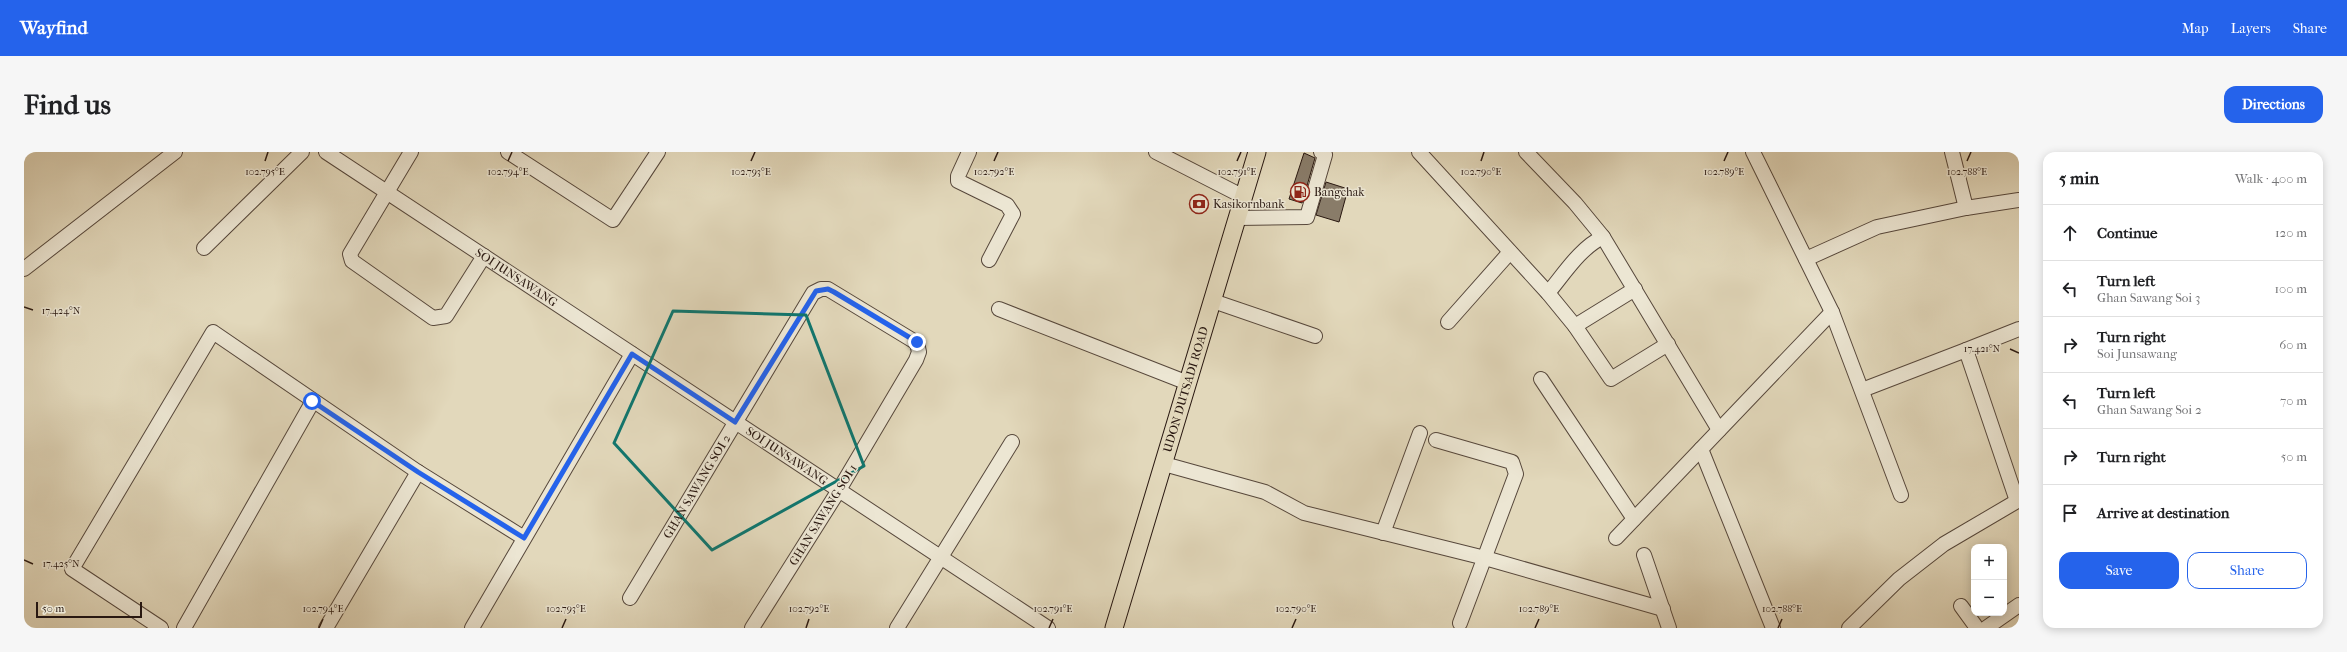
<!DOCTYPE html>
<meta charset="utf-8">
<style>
body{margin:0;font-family:"IM FELL French Canon",serif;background:#f6f6f6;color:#202124}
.controls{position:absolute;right:12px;bottom:12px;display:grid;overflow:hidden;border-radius:8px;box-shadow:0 2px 10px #0003}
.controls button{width:36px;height:36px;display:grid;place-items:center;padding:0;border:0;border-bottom:1px solid #e0e0e0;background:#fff;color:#202124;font:20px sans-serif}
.scale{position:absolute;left:12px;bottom:10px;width:106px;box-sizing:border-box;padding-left:4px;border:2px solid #291811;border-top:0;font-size:11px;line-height:14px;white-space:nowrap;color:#291811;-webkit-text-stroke:3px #ece6d3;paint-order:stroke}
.stop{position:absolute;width:12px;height:12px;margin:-9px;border:3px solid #2563eb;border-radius:50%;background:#fff}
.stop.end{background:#2563eb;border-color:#fff;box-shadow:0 1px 4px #0008}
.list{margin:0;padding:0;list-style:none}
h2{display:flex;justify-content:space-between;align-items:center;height:52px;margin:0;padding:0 16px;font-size:17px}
h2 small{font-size:13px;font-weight:400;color:#757577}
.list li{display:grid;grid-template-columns:26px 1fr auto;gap:12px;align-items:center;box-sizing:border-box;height:56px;padding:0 16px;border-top:1px solid #e0e0e0}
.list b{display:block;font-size:15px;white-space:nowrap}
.list p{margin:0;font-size:13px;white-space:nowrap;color:#757577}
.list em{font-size:13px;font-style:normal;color:#757577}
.actions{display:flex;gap:8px;padding:12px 16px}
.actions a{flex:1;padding:9px 0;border:1px solid #2563eb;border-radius:12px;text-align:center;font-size:14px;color:#2563eb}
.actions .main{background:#2563eb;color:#fff}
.icon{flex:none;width:22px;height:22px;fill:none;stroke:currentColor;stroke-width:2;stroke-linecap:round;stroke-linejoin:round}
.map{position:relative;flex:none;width:1995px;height:476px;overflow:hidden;border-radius:12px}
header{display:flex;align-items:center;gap:24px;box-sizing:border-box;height:56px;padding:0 20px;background:#2563eb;color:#fff}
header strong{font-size:19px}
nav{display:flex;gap:22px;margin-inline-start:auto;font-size:14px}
.intro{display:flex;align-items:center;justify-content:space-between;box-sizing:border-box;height:96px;padding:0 24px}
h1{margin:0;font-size:28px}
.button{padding:10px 18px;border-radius:12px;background:#2563eb;color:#fff;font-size:14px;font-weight:700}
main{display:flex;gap:24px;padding:0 24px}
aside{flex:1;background:#fff;border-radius:12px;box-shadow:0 2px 10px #0003}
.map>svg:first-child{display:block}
</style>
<header>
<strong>Wayfind</strong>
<nav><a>Map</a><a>Layers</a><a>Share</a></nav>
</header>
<div class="intro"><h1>Find us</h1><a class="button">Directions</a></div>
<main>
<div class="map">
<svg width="1995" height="476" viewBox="0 0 1995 476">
<rect width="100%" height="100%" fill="#e2d8bb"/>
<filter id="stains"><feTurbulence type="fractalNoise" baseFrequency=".005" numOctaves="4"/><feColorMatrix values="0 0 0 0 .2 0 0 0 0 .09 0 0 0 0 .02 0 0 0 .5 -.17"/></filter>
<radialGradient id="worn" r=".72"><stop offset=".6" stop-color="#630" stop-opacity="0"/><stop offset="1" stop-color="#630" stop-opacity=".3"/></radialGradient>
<!-- building -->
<g fill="#897c69" stroke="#291811">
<path d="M1280,1L1291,6L1278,51L1265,47Z"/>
<path d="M1302,30L1324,37L1315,70L1292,63Z"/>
</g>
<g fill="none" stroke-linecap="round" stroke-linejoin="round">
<defs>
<g id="minor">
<path id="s1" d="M302,0L1024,476"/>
<path d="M387,0L326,102L328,109L409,166L422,164L460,104"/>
<path d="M484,0L589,68L634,0"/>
<path d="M945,0L934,24V29L983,53L989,62L965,108"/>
<path d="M1132,0L1220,45"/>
<path d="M1395,0L1524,141L1551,174L1587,227L1644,192"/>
<path d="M1502,0L1551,51L1579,85L1695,278"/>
<path d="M1729,0L1808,160L1877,343"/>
<path d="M1928,0L1942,56"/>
<path d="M1214,66L1283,65L1301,3L1297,0"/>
<path d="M180,96L278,0"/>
<path d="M1782,107L1853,75L1942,56L1995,48"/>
<path d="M0,117L151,0"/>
<path d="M1524,141C1540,122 1556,96 1579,85"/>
<path d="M1189,149L1291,184"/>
<path d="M975,157L1164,231"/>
<path d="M1424,170L1486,100"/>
<path d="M1551,174L1611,137"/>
<path d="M1942,198L1995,177"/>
<path d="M1517,227L1610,367"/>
<path d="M1838,238L1942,198L1993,349"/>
<path d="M1412,288L1488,310L1492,322L1436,471"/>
<path d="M1677,297L1749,476"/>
<path d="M1140,312L1241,340L1280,361L1461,406L1639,457"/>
<path d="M1359,381L1396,281"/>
<path d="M1592,386L1808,160"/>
<path d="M1620,403L1645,476"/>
<path id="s2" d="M606,446L789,141L797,137H804L893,191L895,200L892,208L815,338L728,476"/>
<path d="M1937,454L1953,476"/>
<path d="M137,476L48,417L189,180L394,320L500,386"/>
<path d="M160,476L289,249"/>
<path d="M302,476L394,320"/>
<path d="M448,476L608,202"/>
<path d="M873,476L988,290"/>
<path d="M1825,476L1875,427L1920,392L1995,348"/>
<path d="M1962,476L1995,453"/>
</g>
<g id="major">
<path id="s3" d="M1090,476L1233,0"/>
</g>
</defs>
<!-- minor casing -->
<use href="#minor" stroke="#57483c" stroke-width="16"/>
<!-- major casing -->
<use href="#major" stroke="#291811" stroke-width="19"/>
<!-- minor -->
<use href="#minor" stroke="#ece6d3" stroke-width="14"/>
<!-- major -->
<use href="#major" stroke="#e2d8bb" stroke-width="17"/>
</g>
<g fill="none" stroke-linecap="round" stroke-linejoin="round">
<!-- route -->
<path stroke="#2563eb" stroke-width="5" d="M288,249L394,320L500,386L608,202L711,270L792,139L804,137L810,140L893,190"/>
</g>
<!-- marked area -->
<path fill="none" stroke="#0f766e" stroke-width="3" stroke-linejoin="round" d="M649,159L782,163L840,314L688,398L590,291Z"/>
<!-- ticks -->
<path fill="none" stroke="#291811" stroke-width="1.5" d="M241,9L244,0M484,9L488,0M727,9L731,0M970,9L974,0M1213,9L1217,0M1457,9L1460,0M1700,9L1704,0M1943,9L1947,0M0,155L9,158M1986,197L1995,201M0,408L9,412M295,476L299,467M538,476L542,467M782,476L785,467M1025,476L1029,467M1268,476L1272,467M1511,476L1515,467M1754,476L1758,467"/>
<!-- icons -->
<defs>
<symbol id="fuel-ring" viewBox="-11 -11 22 22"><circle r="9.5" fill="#ece6d3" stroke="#8f2418" stroke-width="1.5"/><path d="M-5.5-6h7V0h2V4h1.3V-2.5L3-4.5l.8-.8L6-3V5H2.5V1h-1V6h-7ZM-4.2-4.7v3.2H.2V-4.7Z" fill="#8f2418"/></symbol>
<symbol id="bank-ring" viewBox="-11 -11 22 22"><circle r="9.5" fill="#ece6d3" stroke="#8f2418" stroke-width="1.5"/><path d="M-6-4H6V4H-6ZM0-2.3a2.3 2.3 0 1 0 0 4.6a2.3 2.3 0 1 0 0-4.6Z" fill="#8f2418"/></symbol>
</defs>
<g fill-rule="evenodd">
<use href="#fuel-ring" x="1265" y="29" width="22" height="22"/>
<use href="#bank-ring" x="1164" y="41" width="22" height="22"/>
</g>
<g text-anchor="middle" stroke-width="3" stroke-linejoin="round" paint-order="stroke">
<!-- poi labels -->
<g font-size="12" fill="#291811" stroke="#ece6d3" text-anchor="start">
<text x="1290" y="44">Bangchak</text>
<text x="1189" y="56">Kasikornbank</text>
</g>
<!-- street labels -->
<g font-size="12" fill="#291811" stroke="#ece6d3">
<text dy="4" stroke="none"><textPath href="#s1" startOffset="228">SOI JUNSAWANG</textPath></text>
<text dy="4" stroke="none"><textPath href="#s3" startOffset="249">UDON DUTSADI ROAD</textPath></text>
<text dy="4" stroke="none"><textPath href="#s1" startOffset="552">SOI JUNSAWANG</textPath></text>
<text dy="4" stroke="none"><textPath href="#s2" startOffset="130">GHAN SAWANG SOI 2</textPath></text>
<text transform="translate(799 363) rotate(-58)" y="4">GHAN SAWANG SOI 1</text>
</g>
</g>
<g font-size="10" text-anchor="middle" fill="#291811" stroke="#ece6d3" stroke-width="3" stroke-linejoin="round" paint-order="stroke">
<text x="241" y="23">102.795°E</text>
<text x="484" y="23">102.794°E</text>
<text x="727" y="23">102.793°E</text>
<text x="970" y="23">102.792°E</text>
<text x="1213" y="23">102.791°E</text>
<text x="1457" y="23">102.790°E</text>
<text x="1700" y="23">102.789°E</text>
<text x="1943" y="23">102.788°E</text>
<text x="37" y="162">17.424°N</text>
<text x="1958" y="200">17.421°N</text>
<text x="37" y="415">17.425°N</text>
<text x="299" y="460">102.794°E</text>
<text x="542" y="460">102.793°E</text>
<text x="785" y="460">102.792°E</text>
<text x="1029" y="460">102.791°E</text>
<text x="1272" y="460">102.790°E</text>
<text x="1515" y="460">102.789°E</text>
<text x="1758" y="460">102.788°E</text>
</g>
<rect width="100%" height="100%" filter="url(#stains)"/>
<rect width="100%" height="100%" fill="url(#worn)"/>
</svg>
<div class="controls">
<button>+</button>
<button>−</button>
</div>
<div class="scale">50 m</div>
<div class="stop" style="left:288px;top:249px"></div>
<div class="stop end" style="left:893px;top:190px"></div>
</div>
<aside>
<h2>5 min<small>Walk · 400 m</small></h2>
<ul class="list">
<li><svg class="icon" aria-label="ahead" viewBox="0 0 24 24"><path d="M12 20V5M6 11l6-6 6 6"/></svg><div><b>Continue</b></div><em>120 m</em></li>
<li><svg class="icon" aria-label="left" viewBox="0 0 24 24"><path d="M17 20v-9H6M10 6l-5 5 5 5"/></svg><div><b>Turn left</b><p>Ghan Sawang Soi 3</p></div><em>100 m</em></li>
<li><svg class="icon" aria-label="right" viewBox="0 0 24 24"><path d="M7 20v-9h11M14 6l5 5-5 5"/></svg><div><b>Turn right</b><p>Soi Junsawang</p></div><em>60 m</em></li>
<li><svg class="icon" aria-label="left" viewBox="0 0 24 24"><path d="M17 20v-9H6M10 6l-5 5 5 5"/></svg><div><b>Turn left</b><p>Ghan Sawang Soi 2</p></div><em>70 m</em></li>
<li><svg class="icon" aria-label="right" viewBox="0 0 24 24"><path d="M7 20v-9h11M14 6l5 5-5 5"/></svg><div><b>Turn right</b></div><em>50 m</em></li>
<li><svg class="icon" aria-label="arrive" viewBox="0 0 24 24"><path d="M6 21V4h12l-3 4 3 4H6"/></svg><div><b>Arrive at destination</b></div></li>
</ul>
<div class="actions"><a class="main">Save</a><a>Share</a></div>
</aside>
</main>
